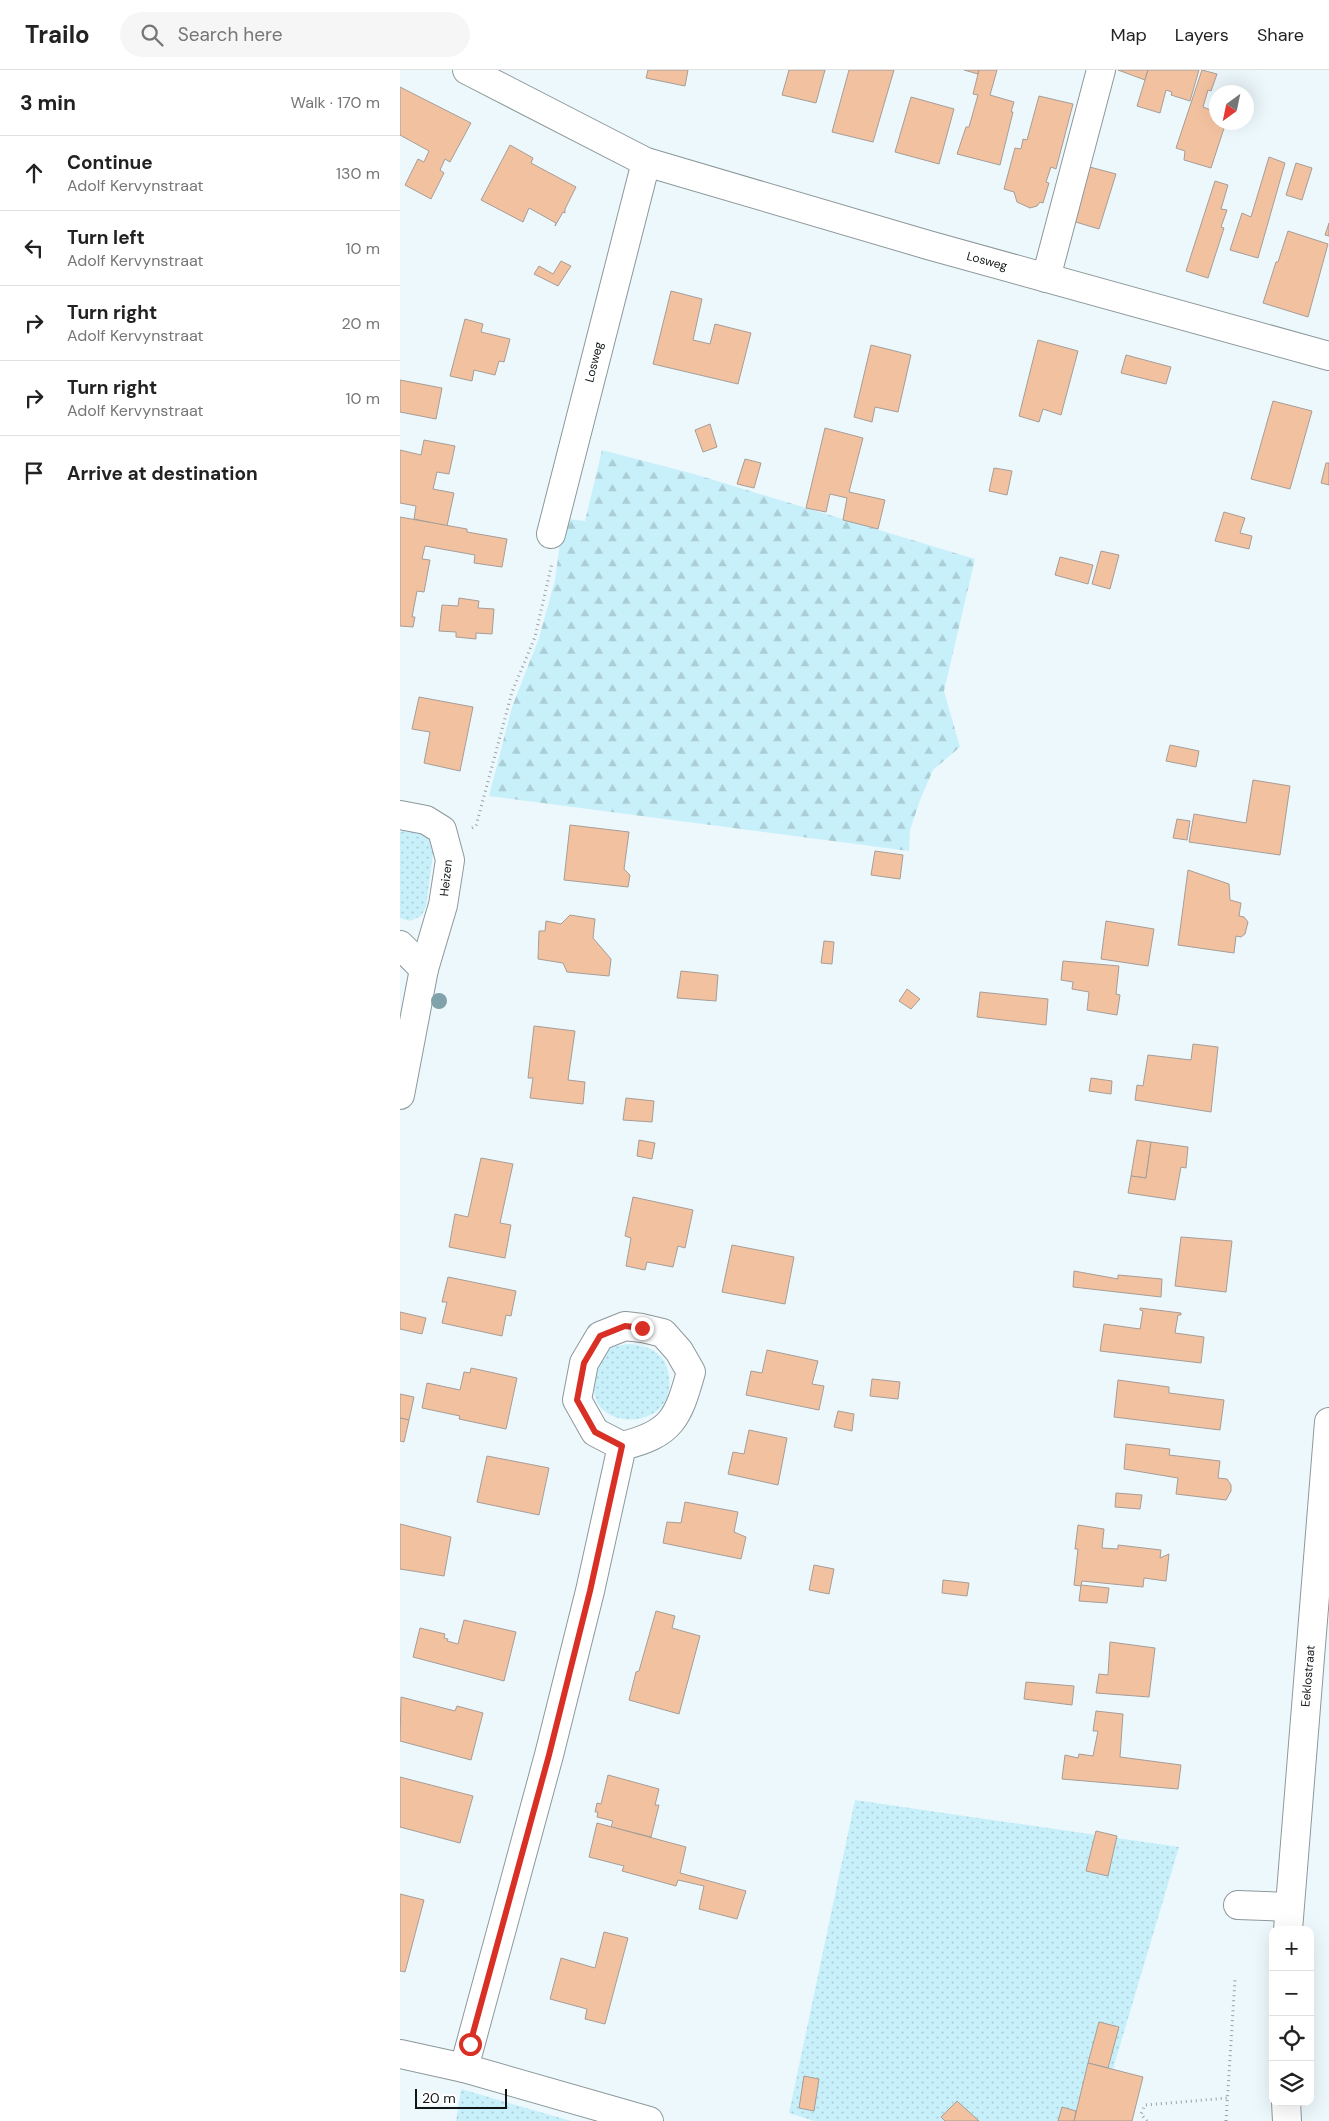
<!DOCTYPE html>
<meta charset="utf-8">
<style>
body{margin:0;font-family:"DM Sans",sans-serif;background:#f6f6f6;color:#222}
.controls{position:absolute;right:15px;bottom:15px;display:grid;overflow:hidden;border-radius:10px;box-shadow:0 5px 20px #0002}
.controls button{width:45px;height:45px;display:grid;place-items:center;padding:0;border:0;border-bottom:1px solid #e0e0e0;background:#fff;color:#222;font:25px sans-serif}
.compass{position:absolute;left:809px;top:15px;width:45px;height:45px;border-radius:50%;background:#fff;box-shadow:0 5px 20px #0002;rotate:213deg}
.scale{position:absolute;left:15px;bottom:12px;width:92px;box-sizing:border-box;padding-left:5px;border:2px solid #111516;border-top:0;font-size:14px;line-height:18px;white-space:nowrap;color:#111516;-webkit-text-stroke:4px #fff;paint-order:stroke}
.stop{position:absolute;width:15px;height:15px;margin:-11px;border:4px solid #d93025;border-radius:50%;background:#fff}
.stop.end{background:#d93025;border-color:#fff;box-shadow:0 1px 5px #0008}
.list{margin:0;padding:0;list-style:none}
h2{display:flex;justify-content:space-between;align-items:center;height:65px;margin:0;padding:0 20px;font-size:21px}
h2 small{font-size:16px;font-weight:400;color:#767676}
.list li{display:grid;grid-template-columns:32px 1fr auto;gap:15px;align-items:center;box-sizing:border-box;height:75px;padding:0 20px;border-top:1px solid #e0e0e0}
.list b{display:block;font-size:19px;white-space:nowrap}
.list p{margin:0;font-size:16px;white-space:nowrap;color:#767676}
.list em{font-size:16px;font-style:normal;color:#767676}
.icon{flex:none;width:28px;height:28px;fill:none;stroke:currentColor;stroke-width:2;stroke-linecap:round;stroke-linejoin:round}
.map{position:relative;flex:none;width:929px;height:2051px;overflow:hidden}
header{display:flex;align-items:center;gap:30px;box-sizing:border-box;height:70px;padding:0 25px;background:#fff;border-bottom:1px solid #e0e0e0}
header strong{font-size:24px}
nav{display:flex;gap:28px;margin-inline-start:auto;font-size:18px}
.search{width:350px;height:45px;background:#f6f6f6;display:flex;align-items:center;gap:12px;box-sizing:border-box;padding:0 18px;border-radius:28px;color:#767676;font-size:19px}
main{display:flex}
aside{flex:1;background:#fff}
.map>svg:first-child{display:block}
</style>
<header>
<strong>Trailo</strong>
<div class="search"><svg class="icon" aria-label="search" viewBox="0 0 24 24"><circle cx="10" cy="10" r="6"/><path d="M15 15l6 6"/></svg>Search here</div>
<nav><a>Map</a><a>Layers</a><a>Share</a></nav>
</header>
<main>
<aside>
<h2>3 min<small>Walk · 170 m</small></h2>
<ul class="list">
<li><svg class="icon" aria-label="ahead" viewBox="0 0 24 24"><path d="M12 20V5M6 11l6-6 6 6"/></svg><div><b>Continue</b><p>Adolf Kervynstraat</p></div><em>130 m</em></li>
<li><svg class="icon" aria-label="left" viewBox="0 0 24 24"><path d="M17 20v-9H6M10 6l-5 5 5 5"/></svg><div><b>Turn left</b><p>Adolf Kervynstraat</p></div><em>10 m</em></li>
<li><svg class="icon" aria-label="right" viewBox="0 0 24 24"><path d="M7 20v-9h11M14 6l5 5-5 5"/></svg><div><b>Turn right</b><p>Adolf Kervynstraat</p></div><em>20 m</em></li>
<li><svg class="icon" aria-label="right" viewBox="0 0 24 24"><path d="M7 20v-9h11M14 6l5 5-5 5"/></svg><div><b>Turn right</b><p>Adolf Kervynstraat</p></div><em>10 m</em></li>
<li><svg class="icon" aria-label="arrive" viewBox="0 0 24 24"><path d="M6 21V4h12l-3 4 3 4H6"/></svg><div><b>Arrive at destination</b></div></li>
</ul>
</aside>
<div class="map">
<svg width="929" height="2051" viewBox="0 0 929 2051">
<defs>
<pattern id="grass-dots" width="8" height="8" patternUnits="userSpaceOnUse" patternTransform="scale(1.25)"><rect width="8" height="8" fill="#c8f0fb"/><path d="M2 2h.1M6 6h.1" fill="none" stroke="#abcdd6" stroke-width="1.8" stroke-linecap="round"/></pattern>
<pattern id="forest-firs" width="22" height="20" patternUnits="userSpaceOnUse" patternTransform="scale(1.25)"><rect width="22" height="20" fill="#c8f0fb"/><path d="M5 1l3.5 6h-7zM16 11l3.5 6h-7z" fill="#abcdd6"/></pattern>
</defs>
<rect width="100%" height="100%" fill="#edf8fc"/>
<!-- grass -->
<g fill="url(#grass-dots)">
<path d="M12,758L24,763L34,776L26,837L21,846L10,851L0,848V762Z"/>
<path d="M228,1274C244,1275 262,1280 267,1298C290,1374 146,1365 211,1277Z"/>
<path d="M455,1730L779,1777L713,1999L675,2051H414L389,2043Z"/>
<path d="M61,2019L171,2051H56Z"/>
</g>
<!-- forest -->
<path fill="url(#forest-firs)" d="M202,380L294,404L575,489L544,621L560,677L533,700L520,730L510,760L509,781L89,726L112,637L139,568L155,510L162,458L167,449L185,451Z"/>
<!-- building -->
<g fill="#f2c1a0" stroke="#a69d97">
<path d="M248,0H288L285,16L246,8Z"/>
<path d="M389,0H425L416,33L382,25Z"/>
<path d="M449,0H494L473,72L432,62Z"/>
<path d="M564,0H579L578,4Z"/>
<path d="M579,0H597L590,25L614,32L611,42H613L600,95L557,84L566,57H569L578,25L573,24Z"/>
<path d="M718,0H748L745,10Z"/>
<path d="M748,0H799L790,31L771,25L772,22L766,20L760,43L737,36Z"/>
<path d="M802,0L817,4L811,21L808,20L803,37L816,42V52H826L811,98L784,90L785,81L776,78Z"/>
<path d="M0,17L71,53L50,92L45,89L40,100L44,103L31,129L5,115L18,89L24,92L29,81L0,65Z"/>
<path d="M639,26L673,34L656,99L651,97L646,112L649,113L643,133L640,132L637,136L630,138L617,132L614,122L604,119L615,78L621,79L623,69L627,70Z"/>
<path d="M511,27L554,39L539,94L495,82Z"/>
<path d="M110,75L133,88L131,93L176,117L165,139V143L163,142L155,156L156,153L129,138L123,152L81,130Z"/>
<path d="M869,87L885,93L858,188L830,180L842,143L851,147Z"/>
<path d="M896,93L912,98L902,130L886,125Z"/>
<path d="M686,96L716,104L699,159L669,150Z"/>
<path d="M815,111L828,115L821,139L827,140L821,157L824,158L808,208L786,201Z"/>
<path d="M929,153V166L925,165Z"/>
<path d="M888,161L928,174L908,247L863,233L876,192H878Z"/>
<path d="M161,191L171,196L158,216L134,204L139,196L153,204Z"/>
<path d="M271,221L302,229L293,270L310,274L315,254L351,263L338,314L253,294Z"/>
<path d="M65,249L83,254L81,262L110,269L104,292L99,291L95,305L74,300L72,311L50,306Z"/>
<path d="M638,270L678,281L661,345L643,339L639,352L619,346Z"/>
<path d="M471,275L511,285L498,342L475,337L472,352L454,347Z"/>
<path d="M726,285L771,297L766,314L721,303Z"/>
<path d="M0,310L42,318L36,349L0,342Z"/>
<path d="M873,331L912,341L890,419L851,409Z"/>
<path d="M310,354L317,377L303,382L295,360Z"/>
<path d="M425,358L463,368L449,422L485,430L478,459L443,450L447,428L430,424L426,442L406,438Z"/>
<path d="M24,370L55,376L49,404L37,402L33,419L54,423L47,456L14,449L16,436L0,433V380L21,385Z"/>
<path d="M345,389L361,393L354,418L337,414Z"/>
<path d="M926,393H929V415L921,413Z"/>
<path d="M594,398L612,401L607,425L589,421Z"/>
<path d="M824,442L845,448L840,463L852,466L849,479L815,471Z"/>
<path d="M0,447L67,459V462L107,469L102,497L74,493L75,485L25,476L22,489L30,490L24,522L17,521L12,547H15L13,557L0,556Z"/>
<path d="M701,481L719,485L710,519L692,514Z"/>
<path d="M660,487L693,495L688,514L655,505Z"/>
<path d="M59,528L79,531L78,538L94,539L92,564L76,563V569L56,567V562L39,561L42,535L58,536Z"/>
<path d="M19,627L73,637L60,701L24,693L30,662L12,659Z"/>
<path d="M770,675L799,681L796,697L766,691Z"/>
<path d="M853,710L890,716L880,785L789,772L794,744L846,753Z"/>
<path d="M777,749L790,751L787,770L773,768Z"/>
<path d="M170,755L229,762L224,799L230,805L228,817L164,810Z"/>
<path d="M475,781L503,785L500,809L471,805Z"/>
<path d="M788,800L829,814L830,830L841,833L839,846L844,847L848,852L845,864L841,867L836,866L834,883L778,875Z"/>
<path d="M170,845L195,849L193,868L211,889L209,906L167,902L163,893L138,889L139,861H145L146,851L161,854Z"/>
<path d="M706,851L754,859L748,896L701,889Z"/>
<path d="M424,871L434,872L432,894L421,893Z"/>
<path d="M663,891L719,896L716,924L720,925L717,945L687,940L689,922L672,919L673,912L661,910Z"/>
<path d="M281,901L318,905L316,931L277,928Z"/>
<path d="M507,919L520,929L511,939L499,931Z"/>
<path d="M580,922L648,929L646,955L577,947Z"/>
<path d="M134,956L175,961L168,1010L185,1012L183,1034L130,1028L133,1008H128Z"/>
<path d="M793,974L818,977L811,1042L735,1030L737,1015L743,1016L748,985L791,990Z"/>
<path d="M691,1008L712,1011L711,1024L689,1021Z"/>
<path d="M226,1028L254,1031L252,1052L223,1050Z"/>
<path d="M239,1070L255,1073L252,1089L237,1086Z"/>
<path d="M737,1070L751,1072L746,1108L731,1106Z"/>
<path d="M751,1072L788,1077L786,1098L781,1097L775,1130L728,1123L731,1106L746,1108Z"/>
<path d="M81,1088L113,1094L100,1153L111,1155L105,1188L49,1177L55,1144L68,1147Z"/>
<path d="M233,1127L293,1140L285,1178L278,1176L273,1197L247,1192L245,1200L226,1196L231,1168L225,1166Z"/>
<path d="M781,1167L832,1171L826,1222L775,1216Z"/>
<path d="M332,1175L394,1187L385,1234L322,1222Z"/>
<path d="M674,1201L718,1209V1205L762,1209L761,1227L673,1217Z"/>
<path d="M48,1207L116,1221L111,1246L106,1245L102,1266L42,1253L47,1232H42Z"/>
<path d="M740,1238L781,1243V1245H778L775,1263L804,1267L801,1293L700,1281L704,1254L740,1259L743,1241L740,1240Z"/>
<path d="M0,1242L26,1248L22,1264L0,1259Z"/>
<path d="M367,1280L418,1291L412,1314L424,1316L419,1340L346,1325L351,1301L362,1303Z"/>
<path d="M71,1298L117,1308L106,1359L59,1349L60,1346L22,1338L27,1313L60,1320L64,1302L70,1303Z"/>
<path d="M472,1309L500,1312L498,1329L470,1326Z"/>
<path d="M718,1310L769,1317V1323L824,1330L820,1360L714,1347Z"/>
<path d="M0,1324L14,1327L9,1350L0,1348Z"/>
<path d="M438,1341L454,1344L452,1361L434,1357Z"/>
<path d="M0,1348L9,1350L4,1372L0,1371Z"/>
<path d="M349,1360L387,1368L378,1415L328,1404L333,1382L344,1384Z"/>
<path d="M726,1374L770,1379L769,1385L820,1391L818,1408L827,1409L831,1415V1421L826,1430L776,1424L778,1408L724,1399Z"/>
<path d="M87,1386L149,1398L139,1445L77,1432Z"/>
<path d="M716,1423L742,1425L740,1439L715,1437Z"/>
<path d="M285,1432L338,1442L334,1462L346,1467L341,1489L263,1473L267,1452L281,1453Z"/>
<path d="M0,1454L51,1467L44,1506L0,1499Z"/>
<path d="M678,1455L704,1459L702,1478L718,1479V1475L761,1480L760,1488L769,1484L766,1511L744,1508L743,1517L682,1511L681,1516L674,1515L678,1479H675Z"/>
<path d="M414,1495L434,1499L429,1524L409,1520Z"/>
<path d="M543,1510L569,1513L567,1526L542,1523Z"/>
<path d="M681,1515L709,1518L707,1533L679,1531Z"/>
<path d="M256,1541L275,1546L272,1558L300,1566L279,1644L229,1630L236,1602L239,1601Z"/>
<path d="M64,1550L116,1562L104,1611L13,1587L20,1558L45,1564L44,1568L48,1569L47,1571L58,1574Z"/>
<path d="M710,1572L755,1578L749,1627L696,1623L699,1604L708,1605Z"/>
<path d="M626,1612L674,1616L672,1635L624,1629Z"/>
<path d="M1,1627L55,1641L57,1636L83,1643L71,1690L0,1671Z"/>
<path d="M696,1641L723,1644L720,1687L781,1695L778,1719L662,1709L665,1685L678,1688L679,1684L693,1686L698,1661H693Z"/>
<path d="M208,1705L259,1719L255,1735H259L251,1767L211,1757L213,1751L197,1747L198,1742H195L197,1733L201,1734Z"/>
<path d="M0,1707L73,1726L60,1773L0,1757Z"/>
<path d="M197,1753L286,1777L280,1803L346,1821L337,1849L299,1839L304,1816L278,1810L276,1816L222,1801L224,1796L189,1787Z"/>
<path d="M696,1761L717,1766L708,1806L686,1801Z"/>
<path d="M0,1824L24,1830L5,1902L0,1901Z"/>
<path d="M204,1862L228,1868L205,1954L185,1949L187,1939L150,1929L161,1888L195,1898Z"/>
<path d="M699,1952L719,1957L708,1998L688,1993Z"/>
<path d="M688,1993L743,2007L732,2051H674Z"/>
<path d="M404,2006L419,2009L414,2041L399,2038Z"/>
<path d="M557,2031L579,2051H545L541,2047Z"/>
<path d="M662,2037L676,2041L674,2051H658Z"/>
</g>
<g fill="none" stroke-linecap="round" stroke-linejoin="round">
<defs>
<g id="minor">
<path d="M67,0L246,92L528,175L929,286"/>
<path d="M646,208L701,0"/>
<path d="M151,464L246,92"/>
<path d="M0,745L26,750L42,760L50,790L43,835L24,899L0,1025"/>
<path d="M0,875L24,899"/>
<path d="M838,1835L889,1837"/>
<path d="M888,1860L929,1352"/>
<path d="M0,1984L64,1998L249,2051"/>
<path d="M64,1998L149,1685L190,1521L222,1376C272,1364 278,1348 291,1302L279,1281L263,1263L242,1258L225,1256L200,1266L184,1293L177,1330L195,1362L222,1376"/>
<path d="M886,2032L887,2051"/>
</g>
</defs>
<!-- minor casing -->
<use href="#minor" stroke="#8d989b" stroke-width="30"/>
<!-- path -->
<g stroke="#98a0a3" stroke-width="3" stroke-dasharray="1 4" stroke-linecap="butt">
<path d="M72,758L76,756L112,622L135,567L152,493"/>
<path d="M747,2051L741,2044L745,2035L828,2028"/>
<path d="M826,2051L835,1909"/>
</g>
<!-- minor -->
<use href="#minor" stroke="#fff" stroke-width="28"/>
</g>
<!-- trees -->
<circle fill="#7fa2ab" cx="39" cy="931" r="8"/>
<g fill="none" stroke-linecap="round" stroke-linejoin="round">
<!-- route -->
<path stroke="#d93025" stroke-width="6" d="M70,1974L149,1685L190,1521L222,1376L195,1362L177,1330L184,1293L200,1266L225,1256L242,1258"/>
</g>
<g text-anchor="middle" stroke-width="4.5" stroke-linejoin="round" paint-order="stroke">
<!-- street labels -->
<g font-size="12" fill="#111516" stroke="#fff">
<text transform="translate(587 191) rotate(15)" y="4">Losweg</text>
<text transform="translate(194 292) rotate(-76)" y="4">Losweg</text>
<text transform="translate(46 808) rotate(-84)" y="4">Heizen</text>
<text transform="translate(908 1606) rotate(-85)" y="4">Eeklostraat</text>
</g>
</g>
</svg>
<div class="controls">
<button>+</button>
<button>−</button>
<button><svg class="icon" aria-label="locate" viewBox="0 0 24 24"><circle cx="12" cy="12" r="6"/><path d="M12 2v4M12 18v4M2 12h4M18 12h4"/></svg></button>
<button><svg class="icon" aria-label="layers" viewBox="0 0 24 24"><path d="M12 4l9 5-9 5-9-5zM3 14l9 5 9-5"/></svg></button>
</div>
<svg class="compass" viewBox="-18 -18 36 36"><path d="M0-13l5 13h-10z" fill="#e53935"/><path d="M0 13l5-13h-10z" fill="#767676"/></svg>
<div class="scale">20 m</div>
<div class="stop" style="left:70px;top:1974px"></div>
<div class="stop end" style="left:242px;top:1258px"></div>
</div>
</main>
